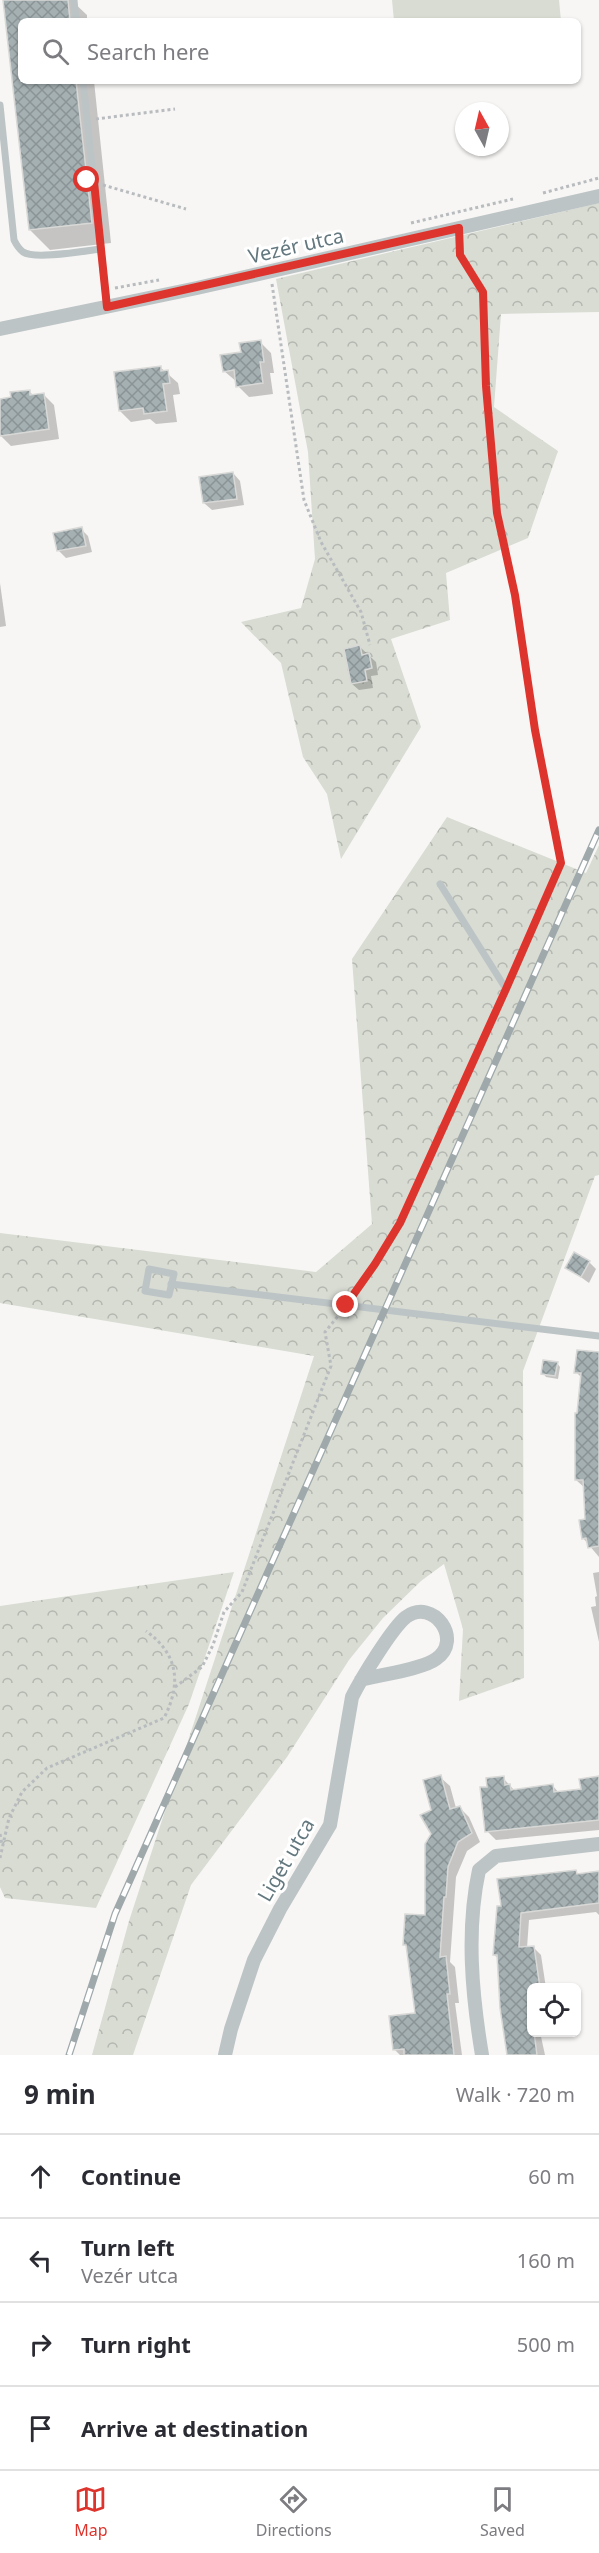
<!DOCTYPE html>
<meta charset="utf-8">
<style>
body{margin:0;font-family:"Noto Sans",sans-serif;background:#f7f7f7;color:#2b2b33}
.controls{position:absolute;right:18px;bottom:18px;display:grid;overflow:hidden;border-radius:9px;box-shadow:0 2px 4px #0004}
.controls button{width:54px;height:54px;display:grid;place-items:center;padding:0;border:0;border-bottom:2px solid #e1e1e2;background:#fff;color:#2b2b33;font:30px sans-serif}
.compass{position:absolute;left:455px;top:102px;width:54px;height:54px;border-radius:50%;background:#fff;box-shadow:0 2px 4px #0004;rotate:352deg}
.stop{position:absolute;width:18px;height:18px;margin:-14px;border:4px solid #dd352e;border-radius:50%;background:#fff}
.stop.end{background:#dd352e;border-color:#fff;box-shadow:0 2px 6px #0008}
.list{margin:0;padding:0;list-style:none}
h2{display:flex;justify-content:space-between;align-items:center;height:78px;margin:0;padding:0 24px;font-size:26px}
h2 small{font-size:20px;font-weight:400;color:#7c7c81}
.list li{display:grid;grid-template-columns:39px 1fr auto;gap:18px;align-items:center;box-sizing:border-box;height:84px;padding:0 24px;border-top:2px solid #e1e1e2}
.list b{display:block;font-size:22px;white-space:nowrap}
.list p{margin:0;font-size:20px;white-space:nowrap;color:#7c7c81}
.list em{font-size:20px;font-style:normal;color:#7c7c81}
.icon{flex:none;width:33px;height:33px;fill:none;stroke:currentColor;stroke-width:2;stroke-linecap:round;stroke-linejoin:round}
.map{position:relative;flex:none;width:599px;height:2055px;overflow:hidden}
.search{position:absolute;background:#fff;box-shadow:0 2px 4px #0004;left:18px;right:18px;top:18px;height:66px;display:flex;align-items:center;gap:15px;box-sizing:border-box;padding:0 21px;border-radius:9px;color:#7c7c81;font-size:22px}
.sheet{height:414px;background:#fff}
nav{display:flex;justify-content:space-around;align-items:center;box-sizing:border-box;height:84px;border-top:2px solid #e1e1e2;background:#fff;font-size:16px;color:#7c7c81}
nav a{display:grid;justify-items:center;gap:3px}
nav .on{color:#dd352e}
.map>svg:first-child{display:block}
</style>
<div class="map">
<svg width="599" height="2055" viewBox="0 0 599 2055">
<defs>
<pattern id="forest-crowns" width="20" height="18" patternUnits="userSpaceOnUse" patternTransform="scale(1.5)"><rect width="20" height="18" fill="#d8dcd3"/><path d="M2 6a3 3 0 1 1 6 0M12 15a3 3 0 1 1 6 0" fill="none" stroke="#b3b7b0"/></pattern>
<pattern id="building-cross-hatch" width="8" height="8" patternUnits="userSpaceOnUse" patternTransform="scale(1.5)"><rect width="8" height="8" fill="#a5b0b3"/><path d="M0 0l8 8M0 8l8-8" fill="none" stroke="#8a9497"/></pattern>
</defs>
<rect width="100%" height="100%" fill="#f7f6f4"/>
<!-- green -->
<path fill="#d8dcd3" d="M392,0H559L561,21H394Z"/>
<!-- forest -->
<g fill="url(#forest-crowns)">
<path d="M599,203V312L501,314L494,407L558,451L528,538L446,573L450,620L391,639L421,727L341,859L327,794L303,757L281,663L241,622L301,608L315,559L308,452L276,279Z"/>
<path d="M447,817L586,873L599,845V1175L595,1176L523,1371L524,1678L459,1701L463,1629L444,1564L421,1581L383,1618L349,1660L287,1757L191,1885L133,2055H92L129,1921L314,1356L0,1303V1233L316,1272L372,1224L352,959Z"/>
<path d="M234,1572L189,1704L96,1908L5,1898L0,1887V1606Z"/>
</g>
<!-- shadow -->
<g fill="#0003">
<path d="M19,0H71L87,15V21H21V81H94L111,243L50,250L30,230L5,1Z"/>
<path d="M260,342L271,353L274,373H270L273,394L249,397L238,386L237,382L224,371L242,353Z"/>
<path d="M160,367L178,383L180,394L173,395L177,422L156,424L150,419L131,422L120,411Z"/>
<path d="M29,391L34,396L43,394L54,405L59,439L11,446L0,435V401L12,399Z"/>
<path d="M233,473L240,481L244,505L212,510L204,503Z"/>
<path d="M81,529L88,536L92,552L66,558L59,551Z"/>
<path d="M0,583L6,626L0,627Z"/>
<path d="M360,647L376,662L378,675L371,676L373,688L359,690L352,684Z"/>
<path d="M589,1262L596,1269L589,1283L567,1267Z"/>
<path d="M599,1353V1557L583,1538L587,1521L585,1488L576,1480L582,1378L576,1372Z"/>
<path d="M557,1363L560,1367L558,1379L546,1377L543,1373Z"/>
<path d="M599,1572V1642L591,1607L596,1606L595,1597L597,1596L593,1573Z"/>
<path d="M440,1777L450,1786L456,1808L459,1807L469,1817L480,1842L467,1851L456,1877L450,1962L455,1967L459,2003H455L462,2055H400L395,2050L417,2015L408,1948L404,1944L427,1917L433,1811Z"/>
<path d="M503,1778L515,1791L553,1786L559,1793L582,1790L599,1778V1830L496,1840L487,1831L489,1788Z"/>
<path d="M576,1872L579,1875L599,1872V1915L596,1912L529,1920L527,1948L533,1947L541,1955L546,1988H532V2032H540L545,2055H509L499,1959L494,1955L498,1907Z"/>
</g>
<!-- building -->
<g fill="url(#building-cross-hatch)" stroke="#d8d8d6" stroke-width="1.5">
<path d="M3,0H68L70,21H21V81H76L92,223L29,230Z"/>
<path d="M261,340L264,362H260L263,383L236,387L234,370L223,372L220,355L241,352L239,343Z"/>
<path d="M161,366V371L168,370L170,383L163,384L167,411L144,414L143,408L119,411L114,372Z"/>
<path d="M30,390V395L44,393L49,429L0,436V399L11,397L10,392Z"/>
<path d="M233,472L237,499L203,503L199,477Z"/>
<path d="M82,527L86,546L57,551L53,533Z"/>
<path d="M360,645L362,655L369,653L372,668L365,670L367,681L351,684L344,649Z"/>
<path d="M574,1252L590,1261L581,1277L565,1268Z"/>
<path d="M577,1350L599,1352V1546L588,1548L586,1538L582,1539L579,1520L585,1519L583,1480H575V1413H577L581,1373H574Z"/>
<path d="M543,1360L558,1362L555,1376L541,1374Z"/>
<path d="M441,1775L450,1809L460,1806L472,1833L458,1842L448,1867L446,1897H444L440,1957L446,1956L450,1994H447L454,2055H404V2049L393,2050L389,2016L415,2013L406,1945H403L405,1914L425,1915V1844L431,1834L420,1815L431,1810L423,1780Z"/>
<path d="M504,1776L505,1785L510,1784L511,1790L553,1784L554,1792L581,1789L579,1779L599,1776V1820L485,1832L480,1787H487L486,1778Z"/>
<path d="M576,1870L577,1874L599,1871V1903L521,1913L519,1947L534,1946L540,1988H531V2032H534L537,2055H507L500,2008L497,1955H493L497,1906H501L497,1879Z"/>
</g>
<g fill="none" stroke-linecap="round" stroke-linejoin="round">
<!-- path -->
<g stroke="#b8bcbe" stroke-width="3" stroke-dasharray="3 3" stroke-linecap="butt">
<path d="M96,119L175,109"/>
<path d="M103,185L186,209"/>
<path d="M543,193L599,178"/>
<path d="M411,223L513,199"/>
<path d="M459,242L460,255L483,292L486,386L497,513L515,595L535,730L561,863L511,977"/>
<path d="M272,284L304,500L321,542L361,612L370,645"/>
<path d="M115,288L159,280"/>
<path d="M352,1296L400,1223L503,997"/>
<path d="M175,1687L202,1667L213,1645L224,1612L242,1592L331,1366L325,1332L338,1316"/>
<path d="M0,1834L2,1845"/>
<path d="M0,1858L9,1818L22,1792L47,1768L164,1718C182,1683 178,1654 146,1631"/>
</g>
<!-- service -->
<g stroke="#bdc4c6" stroke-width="7">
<path d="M74,0L76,21"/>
<path d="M83,81L107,307"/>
<path d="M0,105L14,240C16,244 19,249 23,252C35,260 85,251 101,249"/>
<path d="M440,884L506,989"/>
<path d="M149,1269L174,1274L169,1295L145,1291Z"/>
<path d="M171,1284L599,1336"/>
</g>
<!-- minor -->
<g stroke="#bdc4c6" stroke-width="14">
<path d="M0,329L197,288L599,196"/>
<path d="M225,2055L231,2029L254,1960L280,1909L330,1825L352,1697C361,1679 392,1628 406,1617C433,1597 464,1640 436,1659C423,1669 379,1675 361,1680"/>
<path d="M482,2055C472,1995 466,1930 479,1870L496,1856L599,1844"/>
</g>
<defs>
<path id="rail" d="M69,2055L115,1914L599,830"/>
</defs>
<!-- rail casing -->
<use href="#rail" stroke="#9fa8ab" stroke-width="7"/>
<!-- rail -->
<use href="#rail" stroke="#fff" stroke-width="4.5" stroke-dasharray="14" stroke-linecap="butt"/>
</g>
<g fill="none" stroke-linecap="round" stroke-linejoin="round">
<!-- route -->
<path stroke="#dd352e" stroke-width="8" d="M87,180L94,182L107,307L459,228L460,255L483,292L486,386L497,513L515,595L535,730L561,863L506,989L400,1223L375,1264L346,1305"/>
</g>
<g text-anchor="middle" stroke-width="6" stroke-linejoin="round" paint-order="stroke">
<!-- street labels -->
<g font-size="20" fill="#63787e" stroke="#fff">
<text transform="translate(296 246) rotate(-13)" y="7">Vezér utca</text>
<text transform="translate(286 1860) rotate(-60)" y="7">Liget utca</text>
</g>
</g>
</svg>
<div class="controls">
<button><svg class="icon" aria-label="locate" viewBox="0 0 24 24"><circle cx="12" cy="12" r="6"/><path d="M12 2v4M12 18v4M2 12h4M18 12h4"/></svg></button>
</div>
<svg class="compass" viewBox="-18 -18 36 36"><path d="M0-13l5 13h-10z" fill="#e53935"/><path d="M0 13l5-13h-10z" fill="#7c7c81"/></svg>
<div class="stop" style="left:87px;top:180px"></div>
<div class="stop end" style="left:346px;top:1305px"></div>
<div class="search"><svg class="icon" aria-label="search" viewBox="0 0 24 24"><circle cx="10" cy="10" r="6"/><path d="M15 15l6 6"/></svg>Search here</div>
</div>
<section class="sheet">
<h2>9 min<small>Walk · 720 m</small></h2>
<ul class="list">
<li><svg class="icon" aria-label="ahead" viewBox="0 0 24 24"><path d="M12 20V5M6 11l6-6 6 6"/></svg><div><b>Continue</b></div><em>60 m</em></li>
<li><svg class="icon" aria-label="left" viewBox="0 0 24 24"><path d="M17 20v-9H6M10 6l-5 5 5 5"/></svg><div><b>Turn left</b><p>Vezér utca</p></div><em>160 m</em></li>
<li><svg class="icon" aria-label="right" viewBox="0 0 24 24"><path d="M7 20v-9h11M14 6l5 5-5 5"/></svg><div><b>Turn right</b></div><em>500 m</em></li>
<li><svg class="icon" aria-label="arrive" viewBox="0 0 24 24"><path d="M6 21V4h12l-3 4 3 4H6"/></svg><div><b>Arrive at destination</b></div></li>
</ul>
</section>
<nav>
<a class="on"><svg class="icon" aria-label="map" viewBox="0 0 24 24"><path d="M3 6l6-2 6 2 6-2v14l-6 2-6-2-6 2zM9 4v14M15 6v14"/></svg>Map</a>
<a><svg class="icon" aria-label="directions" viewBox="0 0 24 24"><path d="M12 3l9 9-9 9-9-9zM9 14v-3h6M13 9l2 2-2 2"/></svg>Directions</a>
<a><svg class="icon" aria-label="saved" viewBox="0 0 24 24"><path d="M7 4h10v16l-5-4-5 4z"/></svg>Saved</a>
</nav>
